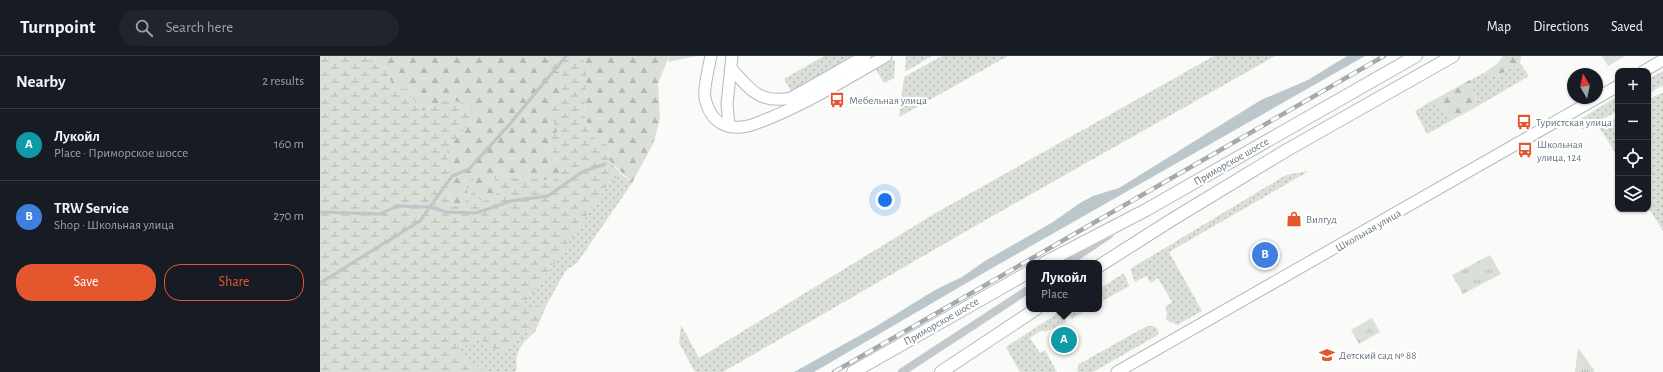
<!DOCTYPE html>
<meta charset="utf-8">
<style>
body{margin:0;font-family:"Alegreya Sans",sans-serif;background:#20242c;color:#f1f3f6}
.controls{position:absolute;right:12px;top:12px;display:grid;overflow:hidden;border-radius:8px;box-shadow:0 1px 3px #0004}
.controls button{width:36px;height:36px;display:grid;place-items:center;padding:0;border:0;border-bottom:1px solid #363941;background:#171b24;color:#f1f3f6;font:20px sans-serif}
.compass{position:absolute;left:1247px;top:12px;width:36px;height:36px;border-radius:50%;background:#171b24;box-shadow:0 1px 3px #0004;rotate:351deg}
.you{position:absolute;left:565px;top:144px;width:14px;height:14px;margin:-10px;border:3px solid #fff;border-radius:50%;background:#1a73e8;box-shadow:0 0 0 6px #1a73e833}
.badge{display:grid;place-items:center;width:26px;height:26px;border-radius:50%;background:#e4572e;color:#fff;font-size:13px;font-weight:700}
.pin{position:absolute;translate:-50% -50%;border:2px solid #fff;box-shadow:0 1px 4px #0006}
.popup{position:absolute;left:706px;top:204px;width:76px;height:52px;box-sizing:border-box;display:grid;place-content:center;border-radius:8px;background:#171b24;filter:drop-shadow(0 1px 3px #0005);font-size:13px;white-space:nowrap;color:#9ea1a6}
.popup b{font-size:15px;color:#f1f3f6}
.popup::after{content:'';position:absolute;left:50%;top:100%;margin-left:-8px;border:8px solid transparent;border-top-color:#171b24}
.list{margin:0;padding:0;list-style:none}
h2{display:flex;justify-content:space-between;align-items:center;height:52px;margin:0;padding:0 16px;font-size:17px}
h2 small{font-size:13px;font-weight:400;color:#9ea1a6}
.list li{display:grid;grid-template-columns:26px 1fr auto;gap:12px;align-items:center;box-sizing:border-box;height:72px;padding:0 16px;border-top:1px solid #363941}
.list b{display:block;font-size:15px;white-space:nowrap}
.list p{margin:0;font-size:13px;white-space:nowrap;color:#9ea1a6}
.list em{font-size:13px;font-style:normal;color:#9ea1a6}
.actions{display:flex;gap:8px;padding:12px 16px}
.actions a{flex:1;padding:9px 0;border:1px solid #e4572e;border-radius:16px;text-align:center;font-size:14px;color:#e4572e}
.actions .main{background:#e4572e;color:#fff}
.icon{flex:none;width:22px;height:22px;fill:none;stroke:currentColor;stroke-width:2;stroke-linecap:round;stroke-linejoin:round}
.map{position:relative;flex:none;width:1343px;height:316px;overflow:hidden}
header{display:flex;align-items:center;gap:24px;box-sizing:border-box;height:56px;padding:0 20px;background:#171b24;border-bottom:1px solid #363941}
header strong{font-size:19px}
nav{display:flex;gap:22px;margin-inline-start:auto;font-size:14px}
.search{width:280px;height:36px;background:#20242c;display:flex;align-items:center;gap:10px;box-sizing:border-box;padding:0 14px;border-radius:22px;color:#9ea1a6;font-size:15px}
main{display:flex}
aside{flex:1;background:#171b24}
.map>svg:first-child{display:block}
</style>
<header>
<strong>Turnpoint</strong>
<div class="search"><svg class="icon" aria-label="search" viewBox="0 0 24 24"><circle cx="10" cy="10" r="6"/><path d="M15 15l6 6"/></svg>Search here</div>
<nav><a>Map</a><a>Directions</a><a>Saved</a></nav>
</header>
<main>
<aside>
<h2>Nearby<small>2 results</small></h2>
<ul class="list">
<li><span class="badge" style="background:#0f9aa8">A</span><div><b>Лукойл</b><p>Place · Приморское шоссе</p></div><em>160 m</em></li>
<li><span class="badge" style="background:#3f7fe0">B</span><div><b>TRW Service</b><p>Shop · Школьная улица</p></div><em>270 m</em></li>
</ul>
<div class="actions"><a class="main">Save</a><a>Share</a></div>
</aside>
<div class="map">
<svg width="1343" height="316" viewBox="0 0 1343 316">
<defs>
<pattern id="grass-dots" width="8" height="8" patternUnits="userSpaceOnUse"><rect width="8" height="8" fill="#dadfd7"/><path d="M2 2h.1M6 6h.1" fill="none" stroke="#b4b9b4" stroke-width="1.8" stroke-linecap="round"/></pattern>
<pattern id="forest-firs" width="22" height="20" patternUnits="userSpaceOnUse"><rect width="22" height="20" fill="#dadfd7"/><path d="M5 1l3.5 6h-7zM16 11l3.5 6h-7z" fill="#b4b9b4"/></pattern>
<pattern id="wetland-marsh" width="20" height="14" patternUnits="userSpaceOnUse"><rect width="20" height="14" fill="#dadfd7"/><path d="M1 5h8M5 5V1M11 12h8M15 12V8" fill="none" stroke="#b4b9b4"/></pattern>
<pattern id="park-tufts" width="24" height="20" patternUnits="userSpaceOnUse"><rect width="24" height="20" fill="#dadfd7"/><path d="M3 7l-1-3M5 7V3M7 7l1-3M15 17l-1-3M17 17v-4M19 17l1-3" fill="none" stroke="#b4b9b4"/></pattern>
</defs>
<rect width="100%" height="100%" fill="#fafaf8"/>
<!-- grass -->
<g fill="url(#grass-dots)">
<path d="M504,0H532L471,35L464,23Z"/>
<path d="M586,0H612L585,16Z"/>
<path d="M622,0H688L579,61L584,21Z"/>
<path d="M894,0H955L662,166L403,316H375L359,287L361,269L379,302L619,155Z"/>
<path d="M573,3L575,6L574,22L564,27L556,14Z"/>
<path d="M1200,7L1209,20L1158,50L1150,24L1164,17L1177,20Z"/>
<path d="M1343,15V29L1328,38V23Z"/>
<path d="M1343,37V175L1328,151V44L1339,38Z"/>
<path d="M1298,40V55L1262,74L1260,68L1262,62Z"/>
<path d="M1110,46L1134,63L1107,78L1095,55Z"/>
<path d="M1298,61V101L1279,71Z"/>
<path d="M989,115L849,196L882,255L857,269L846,264L847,256L845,251L852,246L838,222L831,227L826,220L815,226L810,213L966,119Z"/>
<path d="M301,118L312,127L257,207L246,214L227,248L199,254L233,209L289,127Z"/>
<path d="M804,217L809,230L779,247V233Z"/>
<path d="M744,253H769L752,263Z"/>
<path d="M738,257L746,266L725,276L722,274L710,282L720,297L725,294L737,316H700L686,291Z"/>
<path d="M827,270H833L837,272L839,277L836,280L773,316H758L757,313L759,308Z"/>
<path d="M215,276C202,288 194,294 197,313L195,316H167L135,296L158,282L182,298L202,277Z"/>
</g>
<!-- forest -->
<g fill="url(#forest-firs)">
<path d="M49,0H227L226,3L242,18V35L230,54L238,75L229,86L240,115L233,125L173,119L179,133L173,143L162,145L154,140L144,123L148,138L143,150H133L129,134L127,91L153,65L128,43L100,56L88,33L73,32L66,12L51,7Z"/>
<path d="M261,0H349L338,28L340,63L333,88L312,127L289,104L290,91L271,80L264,58L267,11Z"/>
<path d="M1183,0H1201L1200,7L1177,20L1164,17L1178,7Z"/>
<path d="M1150,24L1158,50L1134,63L1110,46Z"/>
</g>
<!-- wetland -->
<path fill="url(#wetland-marsh)" d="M0,0H49L51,7L66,12L73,32L88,33L100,56L128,43L152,50L153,65L127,91L129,134L133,150H143L148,138L144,123L153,121L155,140L162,145L173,143L179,133L173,119L233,125L240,115L229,86L237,75L230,54L242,35V18L231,13L226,3L227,0H261L267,11L264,58L271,80L290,91L289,104L301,118L289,127L233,209L200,253L227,248L215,276L202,277L182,298L158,282L136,296L167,316H0Z"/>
<!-- park -->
<g fill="url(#park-tufts)">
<path d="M349,0H377L348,6Z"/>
<path d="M1170,199L1181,218L1143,238L1132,219Z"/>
<path d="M1052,262L1060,276L1039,288L1031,274Z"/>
<path d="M1258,292L1274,314V316H1255Z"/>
</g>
<!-- garden -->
<path fill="#dadfd7" d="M1282,0H1305L1288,10Z"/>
<!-- water -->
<path fill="#bbc7cb" d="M1027,0H1045L674,211L494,316H474L555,271L615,234L642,221L665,205L733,166L760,147L773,140L799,132L941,44L988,24Z"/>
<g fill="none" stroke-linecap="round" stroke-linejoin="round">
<!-- stream -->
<g stroke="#bbc7cb" stroke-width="3">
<path d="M0,156L60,158L77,150L110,151L126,156L156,157L191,145L228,140L262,116L285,108"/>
<path d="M0,227L100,165L132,120L149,113L189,69L246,0"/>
</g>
<defs>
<g id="secondary">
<path d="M391,0C389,10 383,34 385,42C389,61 401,73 421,71C431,71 441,65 450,62C491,45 528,22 566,0"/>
<path d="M411,12C430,34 440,48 471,42L545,0"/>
<path d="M1324,15L1343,4"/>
<path d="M409,70L407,48L412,0"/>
<path d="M797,316L1298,30"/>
</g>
<g id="primary">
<path d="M724,207L826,154L1096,0"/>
<path d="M779,210L853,163L967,94L1133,0"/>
<path d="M533,316L709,216"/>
<path d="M621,316L716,253"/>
</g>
</defs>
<!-- secondary casing -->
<use href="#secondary" stroke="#b3babf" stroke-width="13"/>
<!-- primary casing -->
<use href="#primary" stroke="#b5babe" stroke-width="14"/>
<!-- street -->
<g stroke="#c3c8cc" stroke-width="8">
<path d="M747,207L789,179"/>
<path d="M582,316L709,233"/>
</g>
<!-- secondary -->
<use href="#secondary" stroke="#fff" stroke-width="11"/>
<!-- primary -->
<use href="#primary" stroke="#fff" stroke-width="12"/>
<defs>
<path id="rail" d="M514,316L1064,0"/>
</defs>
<!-- rail casing -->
<use href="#rail" stroke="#a2aab0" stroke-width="4.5"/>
<!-- rail -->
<use href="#rail" stroke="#fff" stroke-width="3" stroke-dasharray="9" stroke-linecap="butt"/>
</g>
<!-- icons -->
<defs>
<symbol id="bus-bare" viewBox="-9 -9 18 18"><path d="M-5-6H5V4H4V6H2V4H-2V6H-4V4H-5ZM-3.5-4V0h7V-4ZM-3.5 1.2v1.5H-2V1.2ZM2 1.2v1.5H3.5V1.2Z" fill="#e4572e" stroke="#fff" stroke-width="2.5" paint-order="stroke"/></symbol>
<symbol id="shop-bare" viewBox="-9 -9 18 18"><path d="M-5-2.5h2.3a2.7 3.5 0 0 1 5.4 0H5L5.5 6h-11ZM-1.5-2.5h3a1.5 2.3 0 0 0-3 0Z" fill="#e4572e" stroke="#fff" stroke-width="2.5" paint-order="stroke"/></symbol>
<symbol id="school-bare" viewBox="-9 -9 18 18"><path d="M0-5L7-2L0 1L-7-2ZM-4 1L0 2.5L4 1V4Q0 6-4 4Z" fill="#e4572e" stroke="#fff" stroke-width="2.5" paint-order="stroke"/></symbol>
</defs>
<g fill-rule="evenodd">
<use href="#bus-bare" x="506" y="33" width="22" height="22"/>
<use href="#bus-bare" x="1193" y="55" width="22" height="22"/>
<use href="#bus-bare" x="1194" y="83" width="22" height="22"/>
<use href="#shop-bare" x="963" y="152" width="22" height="22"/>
<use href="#school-bare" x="996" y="288" width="22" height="22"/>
</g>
<g text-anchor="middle" stroke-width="4" stroke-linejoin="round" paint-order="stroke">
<!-- poi labels -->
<g font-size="11" fill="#657683" stroke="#fff" text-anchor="start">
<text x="529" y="48">Мебельная улица</text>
<text x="1216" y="70">Туристская улица</text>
<text x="1217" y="92">Школьная<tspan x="1217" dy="13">улица, 124</tspan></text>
<text x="986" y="167">Вилгуд</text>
<text x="1019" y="303">Детский сад № 88</text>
</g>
<!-- street labels -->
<g font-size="11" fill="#657683" stroke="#fff">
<text transform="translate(911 105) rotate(-30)" y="4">Приморское шоссе</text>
<text transform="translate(1048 174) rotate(-30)" y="4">Школьная улица</text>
<text transform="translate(621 265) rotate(-30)" y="4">Приморское шоссе</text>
</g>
</g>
</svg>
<div class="controls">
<button>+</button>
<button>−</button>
<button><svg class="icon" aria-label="locate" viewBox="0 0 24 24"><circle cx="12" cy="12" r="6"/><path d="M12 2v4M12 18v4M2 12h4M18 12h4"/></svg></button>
<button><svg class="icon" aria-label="layers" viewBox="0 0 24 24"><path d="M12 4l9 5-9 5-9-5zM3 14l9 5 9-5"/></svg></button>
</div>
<svg class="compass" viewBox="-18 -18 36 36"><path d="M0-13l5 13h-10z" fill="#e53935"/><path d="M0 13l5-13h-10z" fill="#9ea1a6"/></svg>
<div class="you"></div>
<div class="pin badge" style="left:744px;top:284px;background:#0f9aa8">A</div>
<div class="popup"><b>Лукойл</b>Place</div>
<div class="pin badge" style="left:945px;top:199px;background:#3f7fe0">B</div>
</div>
</main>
